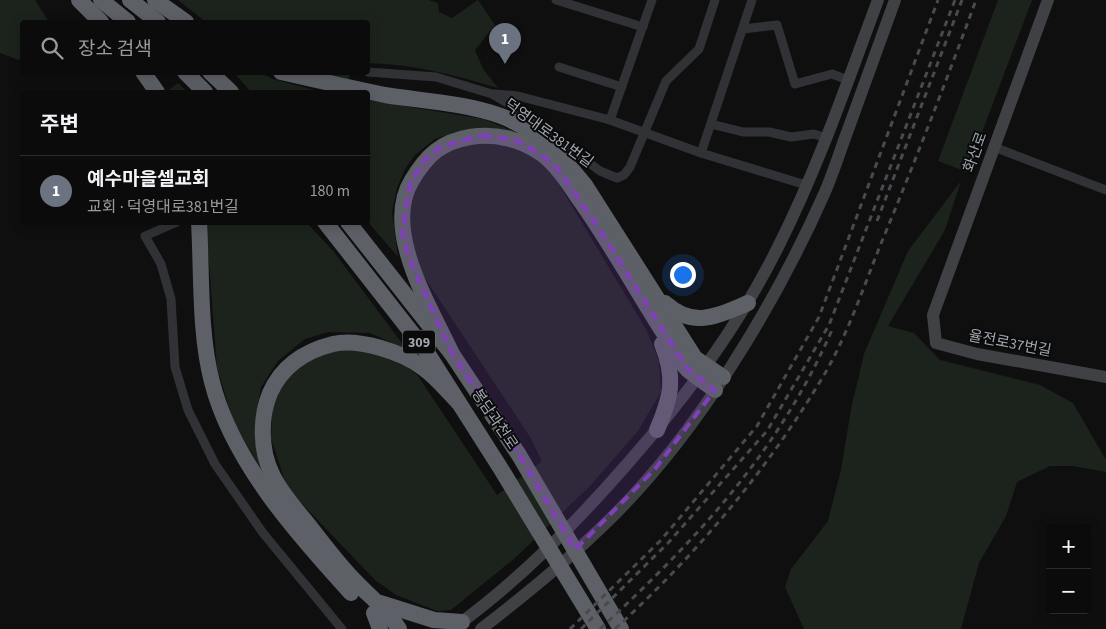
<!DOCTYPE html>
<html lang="ko">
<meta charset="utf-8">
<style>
body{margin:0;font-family:"Source Sans 3","Noto Sans KR",sans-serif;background:#141415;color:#f1f3f6}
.controls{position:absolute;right:15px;bottom:15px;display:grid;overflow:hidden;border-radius:5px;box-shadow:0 2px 12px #0003}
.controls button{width:45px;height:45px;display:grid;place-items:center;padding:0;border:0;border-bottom:1px solid #2b2b2d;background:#0b0b0c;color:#f1f3f6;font:25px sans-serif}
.you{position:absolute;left:682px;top:274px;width:18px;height:18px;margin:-12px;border:4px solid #fff;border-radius:50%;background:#1a73e8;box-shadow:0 0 0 8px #1a73e833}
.badge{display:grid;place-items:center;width:32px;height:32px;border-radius:50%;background:#0b8043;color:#fff;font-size:16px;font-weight:700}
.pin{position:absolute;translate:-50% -41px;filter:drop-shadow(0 1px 2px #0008)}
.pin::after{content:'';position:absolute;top:26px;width:18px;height:15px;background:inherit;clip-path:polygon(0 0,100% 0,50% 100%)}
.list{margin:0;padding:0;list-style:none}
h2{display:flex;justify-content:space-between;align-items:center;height:65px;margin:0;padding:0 20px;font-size:21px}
h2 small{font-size:16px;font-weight:400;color:#9a9b9d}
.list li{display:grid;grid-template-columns:32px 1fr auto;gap:15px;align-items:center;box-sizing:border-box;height:70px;padding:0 20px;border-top:1px solid #2b2b2d}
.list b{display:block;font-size:19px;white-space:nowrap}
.list p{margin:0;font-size:16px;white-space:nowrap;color:#9a9b9d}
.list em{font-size:16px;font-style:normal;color:#9a9b9d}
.icon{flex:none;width:28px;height:28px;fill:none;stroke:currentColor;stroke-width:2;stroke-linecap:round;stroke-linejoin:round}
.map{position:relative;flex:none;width:1106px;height:629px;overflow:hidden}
.search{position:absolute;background:#0b0b0c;box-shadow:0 2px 12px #0003;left:20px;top:20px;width:350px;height:55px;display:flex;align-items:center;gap:12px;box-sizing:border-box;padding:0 18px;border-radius:5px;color:#9a9b9d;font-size:19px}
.panel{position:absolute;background:#0b0b0c;box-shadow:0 2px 12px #0003;left:20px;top:90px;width:350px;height:135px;border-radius:5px}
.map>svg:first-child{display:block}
</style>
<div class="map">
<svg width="1106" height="629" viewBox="0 0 1106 629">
<rect width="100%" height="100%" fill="#0f0f10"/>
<!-- green -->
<g fill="#1c231c">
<path d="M0,0H35L49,22H22V61L0,53Z"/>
<path d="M178,0H429L438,3L439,12L452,18L478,0L495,25L475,50L483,69L498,88C452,74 416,65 368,63V22H206Z"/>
<path d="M998,0H1032L967,172L938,161Z"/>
<path d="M234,73H261L273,79L322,92H251Z"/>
<path d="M317,73H350L349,79L341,82Z"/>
<path d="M178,83L187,92H167V91Z"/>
<path d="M368,100L483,119L516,132L484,128L457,132L435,139L415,155L405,169L397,188L392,212L398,257L368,222Z"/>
<path d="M467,140L516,144L549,168L646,329L659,361L661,392L638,431L589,487L515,558L451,610L437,611L396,595L375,580L287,488L271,438L272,413L276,396L285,379L307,357L353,347L396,357L418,376L497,495L542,461L530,437L423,275L410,242L408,217L415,184L423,169Z"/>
<path d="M961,181L945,230L888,326L914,333L940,360L1040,385L1073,403L1106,460V472L1073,466H1050L1017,482L1006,516L979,563L961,629H804L785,587L791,569L828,521L841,470L851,409L864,354L908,251Z"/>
<path d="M206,223H307L334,252L407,350L370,333L328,332L305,339L278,361L261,387L256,416L267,479L234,423L217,368Z"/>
</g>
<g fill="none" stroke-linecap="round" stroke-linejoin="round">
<!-- street -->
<g stroke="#303235" stroke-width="9">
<path d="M556,0L643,27"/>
<path d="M652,0L610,120L701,153L806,185"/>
<path d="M743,29L777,25L795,84L832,74L848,80"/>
<path d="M559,67L622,87"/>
<path d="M368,72L436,77L492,94L514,107L600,171L617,178L624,175L630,167L666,81L699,49L715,0"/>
<path d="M495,94L518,96L610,120"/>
<path d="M711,124L743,132H769L791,137L814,134L827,138"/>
<path d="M994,147L1106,190"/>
<path d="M701,153L752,0"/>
<path d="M177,222L145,236L161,264L171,299L175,367L188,410L215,464L263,533L342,629"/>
</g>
<!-- secondary -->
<g stroke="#3f4145" stroke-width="12">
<path d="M1048,0L933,315L936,343L977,354L1106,377"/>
<path d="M455,627C520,580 576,523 628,463C686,397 739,326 778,247C818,168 847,83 878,0"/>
<path d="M481,629C524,596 568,560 607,522C696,436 775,305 825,192C834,171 841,148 849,127C864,85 880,42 895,0"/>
</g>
<!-- highway -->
<g stroke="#5d6066" stroke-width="16">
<path d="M79,0L101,22"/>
<path d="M101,0L128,22"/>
<path d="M130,0L158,22"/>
<path d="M155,0L186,22"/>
<path d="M143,72L157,92"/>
<path d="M185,72L205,92"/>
<path d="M210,72L231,92"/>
<path d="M281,72C316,80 351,88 385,95C423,101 464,103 501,116C536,129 562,157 585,185L695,358L723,377"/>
<path d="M199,222C202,273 199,333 212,382C232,461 297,534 351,593"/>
<path d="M325,222L426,351L501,469L598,629"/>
<path d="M348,222L452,354L519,455L621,629"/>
<path d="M665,303C694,329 716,316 748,303"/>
<path d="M452,354C431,308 381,230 412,180C427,155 441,142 470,137C495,133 521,139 542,154C559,167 570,186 582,203C612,246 637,291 665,335C672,346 678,360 688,370C696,377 706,383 715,390"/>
<path d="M657,430C671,398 676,378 662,344"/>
<path d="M380,603L434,620L462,622"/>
<path d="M374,613L380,629"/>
<path d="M399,629C388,610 370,597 356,582C338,564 323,543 307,523C295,508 280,492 272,474C260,450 260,417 270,393C282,366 305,351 333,344C358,338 403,352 423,368C436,377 447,391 458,402"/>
</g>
<!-- rail -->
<g stroke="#484a4e" stroke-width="3" stroke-dasharray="6 5" stroke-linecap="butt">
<path d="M877,221L962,0"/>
<path d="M570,629L661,540L757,426L819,317L938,0"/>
<path d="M581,629L668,543L767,431L829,325L955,0"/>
<path d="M600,629C697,539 778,453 832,330"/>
<path d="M615,629C695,556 765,473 821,380C846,339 862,291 880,246C914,164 946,82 976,0"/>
</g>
</g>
<!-- marked area -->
<path fill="#813fbd" fill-opacity="0.2" stroke="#813fbd" stroke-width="4" stroke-dasharray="10 6" stroke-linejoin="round" d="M482,135L516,140L541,154L560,171L595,222L688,369L715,390L655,469L575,550L519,455L452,354L409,259L402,232L410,183L424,160L440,147Z"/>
<g text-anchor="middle" stroke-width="4" stroke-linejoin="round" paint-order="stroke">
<!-- shield labels -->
<rect fill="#0a0a0b" stroke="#74797e" stroke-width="1" x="403" y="330.5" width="32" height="23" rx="4"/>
<g font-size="14" font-weight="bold" fill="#a1a8b0">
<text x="419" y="347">309</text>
</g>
<!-- street labels -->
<g font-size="15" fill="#a1a8b0" stroke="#0a0a0b">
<text transform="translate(549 133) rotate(36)" y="5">덕영대로381번길</text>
<text transform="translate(975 152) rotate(-70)" y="5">화산로</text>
<text transform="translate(1010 343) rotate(11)" y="5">율전로37번길</text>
<text transform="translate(495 419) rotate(56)" y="5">봉담과천로</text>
</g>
</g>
</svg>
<div class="controls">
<button>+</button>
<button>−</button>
</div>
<div class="you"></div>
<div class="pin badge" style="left:505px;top:64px;background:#6b7280">1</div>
<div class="search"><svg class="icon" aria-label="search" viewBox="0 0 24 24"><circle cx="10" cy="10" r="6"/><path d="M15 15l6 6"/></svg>장소 검색</div>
<section class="panel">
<h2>주변<small></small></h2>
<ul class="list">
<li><span class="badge" style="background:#6b7280">1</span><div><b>예수마을셀교회</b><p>교회 · 덕영대로381번길</p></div><em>180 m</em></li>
</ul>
</section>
</div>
